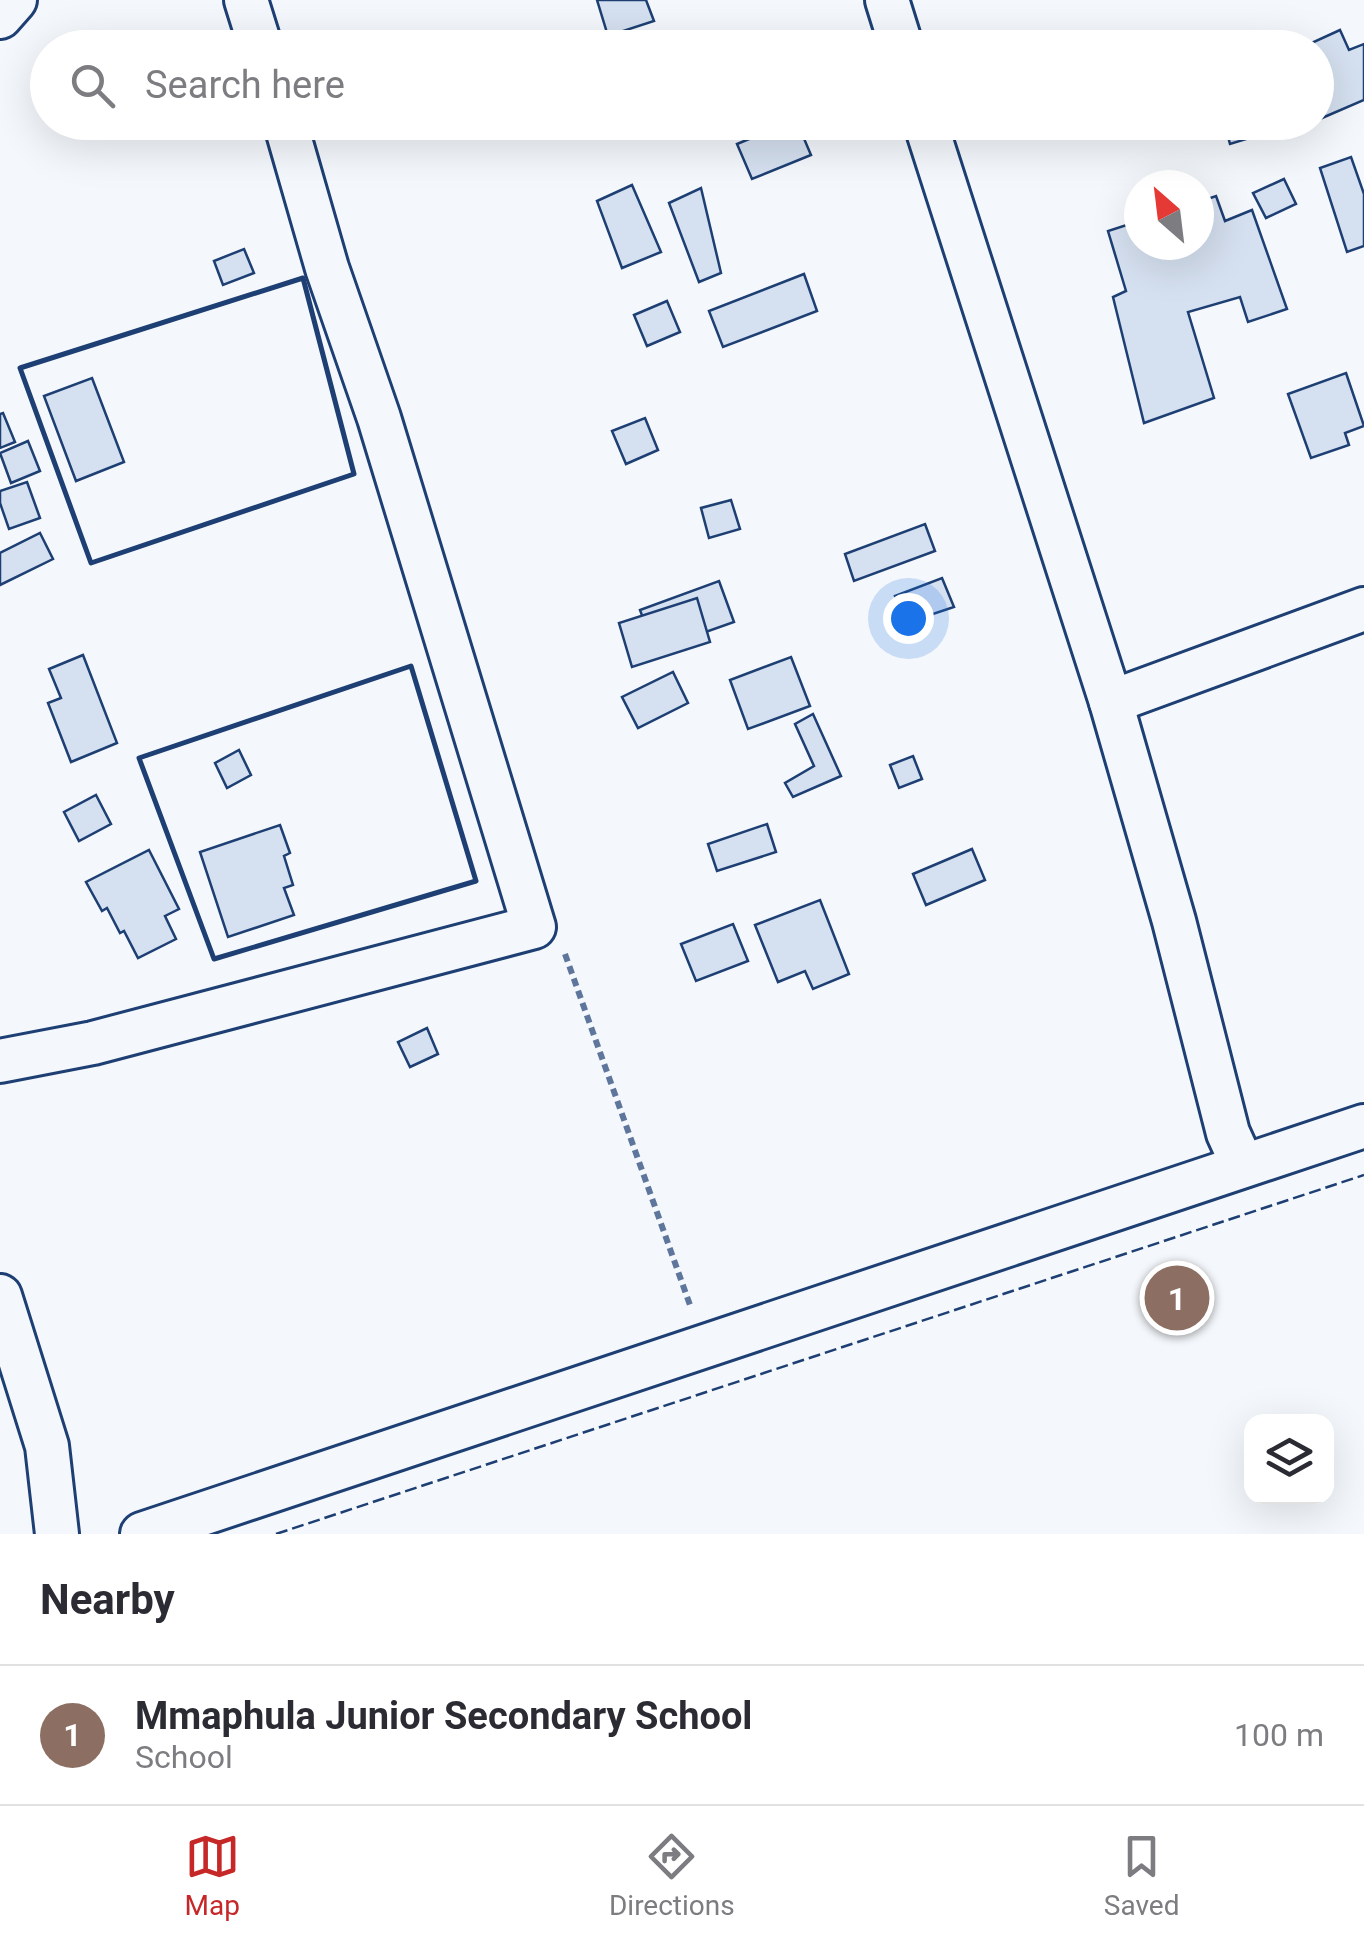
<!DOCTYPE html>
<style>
body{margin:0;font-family:Roboto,sans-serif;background:#f2f2f3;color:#2b2b33}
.controls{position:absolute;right:30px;bottom:30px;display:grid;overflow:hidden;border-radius:20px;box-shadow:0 10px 40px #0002}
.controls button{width:90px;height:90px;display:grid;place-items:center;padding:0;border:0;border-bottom:2px solid #e1e1e2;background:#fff;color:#2b2b33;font:50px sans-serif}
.compass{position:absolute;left:1124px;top:170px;width:90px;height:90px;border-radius:50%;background:#fff;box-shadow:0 10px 40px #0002;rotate:332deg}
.you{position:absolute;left:908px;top:618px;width:35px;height:35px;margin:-25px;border:8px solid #fff;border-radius:50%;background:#1a73e8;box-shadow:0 0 0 15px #1a73e833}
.badge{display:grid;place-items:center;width:65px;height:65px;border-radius:50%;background:#c62828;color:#fff;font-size:32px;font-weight:700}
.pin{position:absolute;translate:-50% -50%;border:5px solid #fff;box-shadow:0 2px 10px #0006}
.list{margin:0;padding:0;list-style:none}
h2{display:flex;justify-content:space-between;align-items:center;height:130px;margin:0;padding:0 40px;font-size:42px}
h2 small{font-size:32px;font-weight:400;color:#7c7c81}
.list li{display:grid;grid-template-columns:65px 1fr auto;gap:30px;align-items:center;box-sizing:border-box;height:140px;padding:0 40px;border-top:2px solid #e1e1e2}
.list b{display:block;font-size:38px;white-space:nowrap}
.list p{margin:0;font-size:32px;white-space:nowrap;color:#7c7c81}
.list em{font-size:32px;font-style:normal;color:#7c7c81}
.icon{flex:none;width:55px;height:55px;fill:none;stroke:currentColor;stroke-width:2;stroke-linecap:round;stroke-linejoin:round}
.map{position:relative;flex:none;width:1364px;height:1534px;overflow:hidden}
.search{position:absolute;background:#fff;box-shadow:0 10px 40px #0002;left:30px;right:30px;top:30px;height:110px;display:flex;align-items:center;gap:25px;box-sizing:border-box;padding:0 35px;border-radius:55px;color:#7c7c81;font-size:38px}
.sheet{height:270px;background:#fff}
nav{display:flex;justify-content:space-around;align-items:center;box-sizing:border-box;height:140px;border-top:2px solid #e1e1e2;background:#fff;font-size:28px;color:#7c7c81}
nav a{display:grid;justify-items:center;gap:5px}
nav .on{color:#c62828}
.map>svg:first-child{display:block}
</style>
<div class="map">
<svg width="1364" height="1534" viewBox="0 0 1364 1534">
<rect width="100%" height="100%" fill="#f4f7fb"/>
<!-- building -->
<g fill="#d5e0f0" stroke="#1d3f73" stroke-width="2.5">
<path d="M597,0H646L654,21L608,36Z"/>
<path d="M1340,30L1349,50L1364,44V100L1322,118L1316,105V48L1307,45Z"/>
<path d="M790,122H797L811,155L752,179L737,144Z"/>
<path d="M1224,122H1263L1266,133L1230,144Z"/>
<path d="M1351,157L1364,194V246L1347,252L1320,168Z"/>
<path d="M1284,179L1296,204L1266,218L1253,193Z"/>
<path d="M632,185L661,252L622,268L597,201Z"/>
<path d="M701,188L721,273L699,282L669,203Z"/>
<path d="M1216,196L1225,221L1252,210L1287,309L1248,322L1240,297L1188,312L1214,398L1144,423L1113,297L1126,291L1108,231L1139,221V245H1199V202Z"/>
<path d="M244,249L254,273L223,285L214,261Z"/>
<path d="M804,274L817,311L723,347L709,311Z"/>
<path d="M667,301L680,332L647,346L634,315Z"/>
<path d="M1346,373L1364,426L1345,433L1349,445L1311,458L1288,394Z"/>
<path d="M92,378L124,462L76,481L44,396Z"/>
<path d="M3,413L15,442L0,448V414Z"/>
<path d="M645,418L658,450L626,464L612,431Z"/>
<path d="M28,441L40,471L11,483L0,453Z"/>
<path d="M27,482L40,518L9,529L0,503V491Z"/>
<path d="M731,500L740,529L709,538L701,508Z"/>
<path d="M925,524L935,551L854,581L845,554Z"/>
<path d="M40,533L53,559L0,585V553Z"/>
<path d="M942,578L954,607L906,623L895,596Z"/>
<path d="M719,581L734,622L655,650L640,610Z"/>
<path d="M697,598L710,642L632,667L619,623Z"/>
<path d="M83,655L117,743L71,762L48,703L61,698L49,669Z"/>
<path d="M791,657L810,706L748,729L730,680Z"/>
<path d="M673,672L688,703L638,728L622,697Z"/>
<path d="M813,714L841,776L793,797L785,783L814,766L795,724Z"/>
<path d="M239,750L251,775L227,788L215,763Z"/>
<path d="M913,756L922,779L899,788L890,765Z"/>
<path d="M96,795L111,824L79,841L64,812Z"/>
<path d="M767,824L776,852L717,871L708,844Z"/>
<path d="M280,825L290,853L284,856L293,885L284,888L294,915L228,937L200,852Z"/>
<path d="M972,849L985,880L926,905L913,874Z"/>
<path d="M149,850L179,909L165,916L176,939L138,958L124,931L120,933L107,908L102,911L86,882Z"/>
<path d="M820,900L849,974L813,989L805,971L778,982L755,925Z"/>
<path d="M733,924L748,961L696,981L681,944Z"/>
<path d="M427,1028L438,1054L410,1067L398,1042Z"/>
</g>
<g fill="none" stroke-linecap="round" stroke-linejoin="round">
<defs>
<g id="street">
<path d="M246,0L261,48"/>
<path d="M887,0L902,48"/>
<path d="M0,17L15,0"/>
<path d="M925,122L1111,702L1174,921L1228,1133L1243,1166"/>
<path d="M1111,702L1364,609"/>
<path d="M0,1061L93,1043L534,927L379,418L327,268L285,122"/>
<path d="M0,1296L47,1446L57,1534"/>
<path d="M142,1534L1364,1126"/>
</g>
</defs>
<!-- street casing -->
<use href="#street" stroke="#1d3f73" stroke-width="48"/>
<!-- path -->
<path stroke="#5e769c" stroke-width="6" stroke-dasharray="8 5" stroke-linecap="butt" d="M565,954L690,1305"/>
<!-- street -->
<use href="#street" stroke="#f4f7fb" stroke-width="42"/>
<!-- fence -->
<path stroke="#1d3f73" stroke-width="2.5" stroke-dasharray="12 5" stroke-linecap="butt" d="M276,1534L1364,1175"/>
<!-- wall -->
<g stroke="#1d3f73" stroke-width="5">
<path d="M303,278L354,474L91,563L20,368Z"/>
<path d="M411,666L476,881L214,959L139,758Z"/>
</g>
</g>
</svg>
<div class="controls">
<button><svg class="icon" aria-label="layers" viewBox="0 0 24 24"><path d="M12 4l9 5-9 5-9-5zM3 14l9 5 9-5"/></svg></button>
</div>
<svg class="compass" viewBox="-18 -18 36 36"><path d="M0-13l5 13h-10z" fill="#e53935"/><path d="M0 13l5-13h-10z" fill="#7c7c81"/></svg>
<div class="you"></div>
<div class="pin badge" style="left:1177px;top:1298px;background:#8d6e63">1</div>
<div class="search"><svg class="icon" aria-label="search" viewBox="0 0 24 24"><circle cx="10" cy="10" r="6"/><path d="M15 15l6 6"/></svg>Search here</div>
</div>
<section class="sheet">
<h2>Nearby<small></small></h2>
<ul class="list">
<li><span class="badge" style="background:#8d6e63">1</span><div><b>Mmaphula Junior Secondary School</b><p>School</p></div><em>100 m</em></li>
</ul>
</section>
<nav>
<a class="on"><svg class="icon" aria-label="map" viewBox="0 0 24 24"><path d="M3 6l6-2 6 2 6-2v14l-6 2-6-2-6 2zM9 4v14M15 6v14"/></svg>Map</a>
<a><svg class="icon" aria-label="directions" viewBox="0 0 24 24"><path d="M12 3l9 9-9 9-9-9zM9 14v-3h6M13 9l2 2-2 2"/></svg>Directions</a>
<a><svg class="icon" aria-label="saved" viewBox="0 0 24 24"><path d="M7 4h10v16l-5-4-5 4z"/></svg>Saved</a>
</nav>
